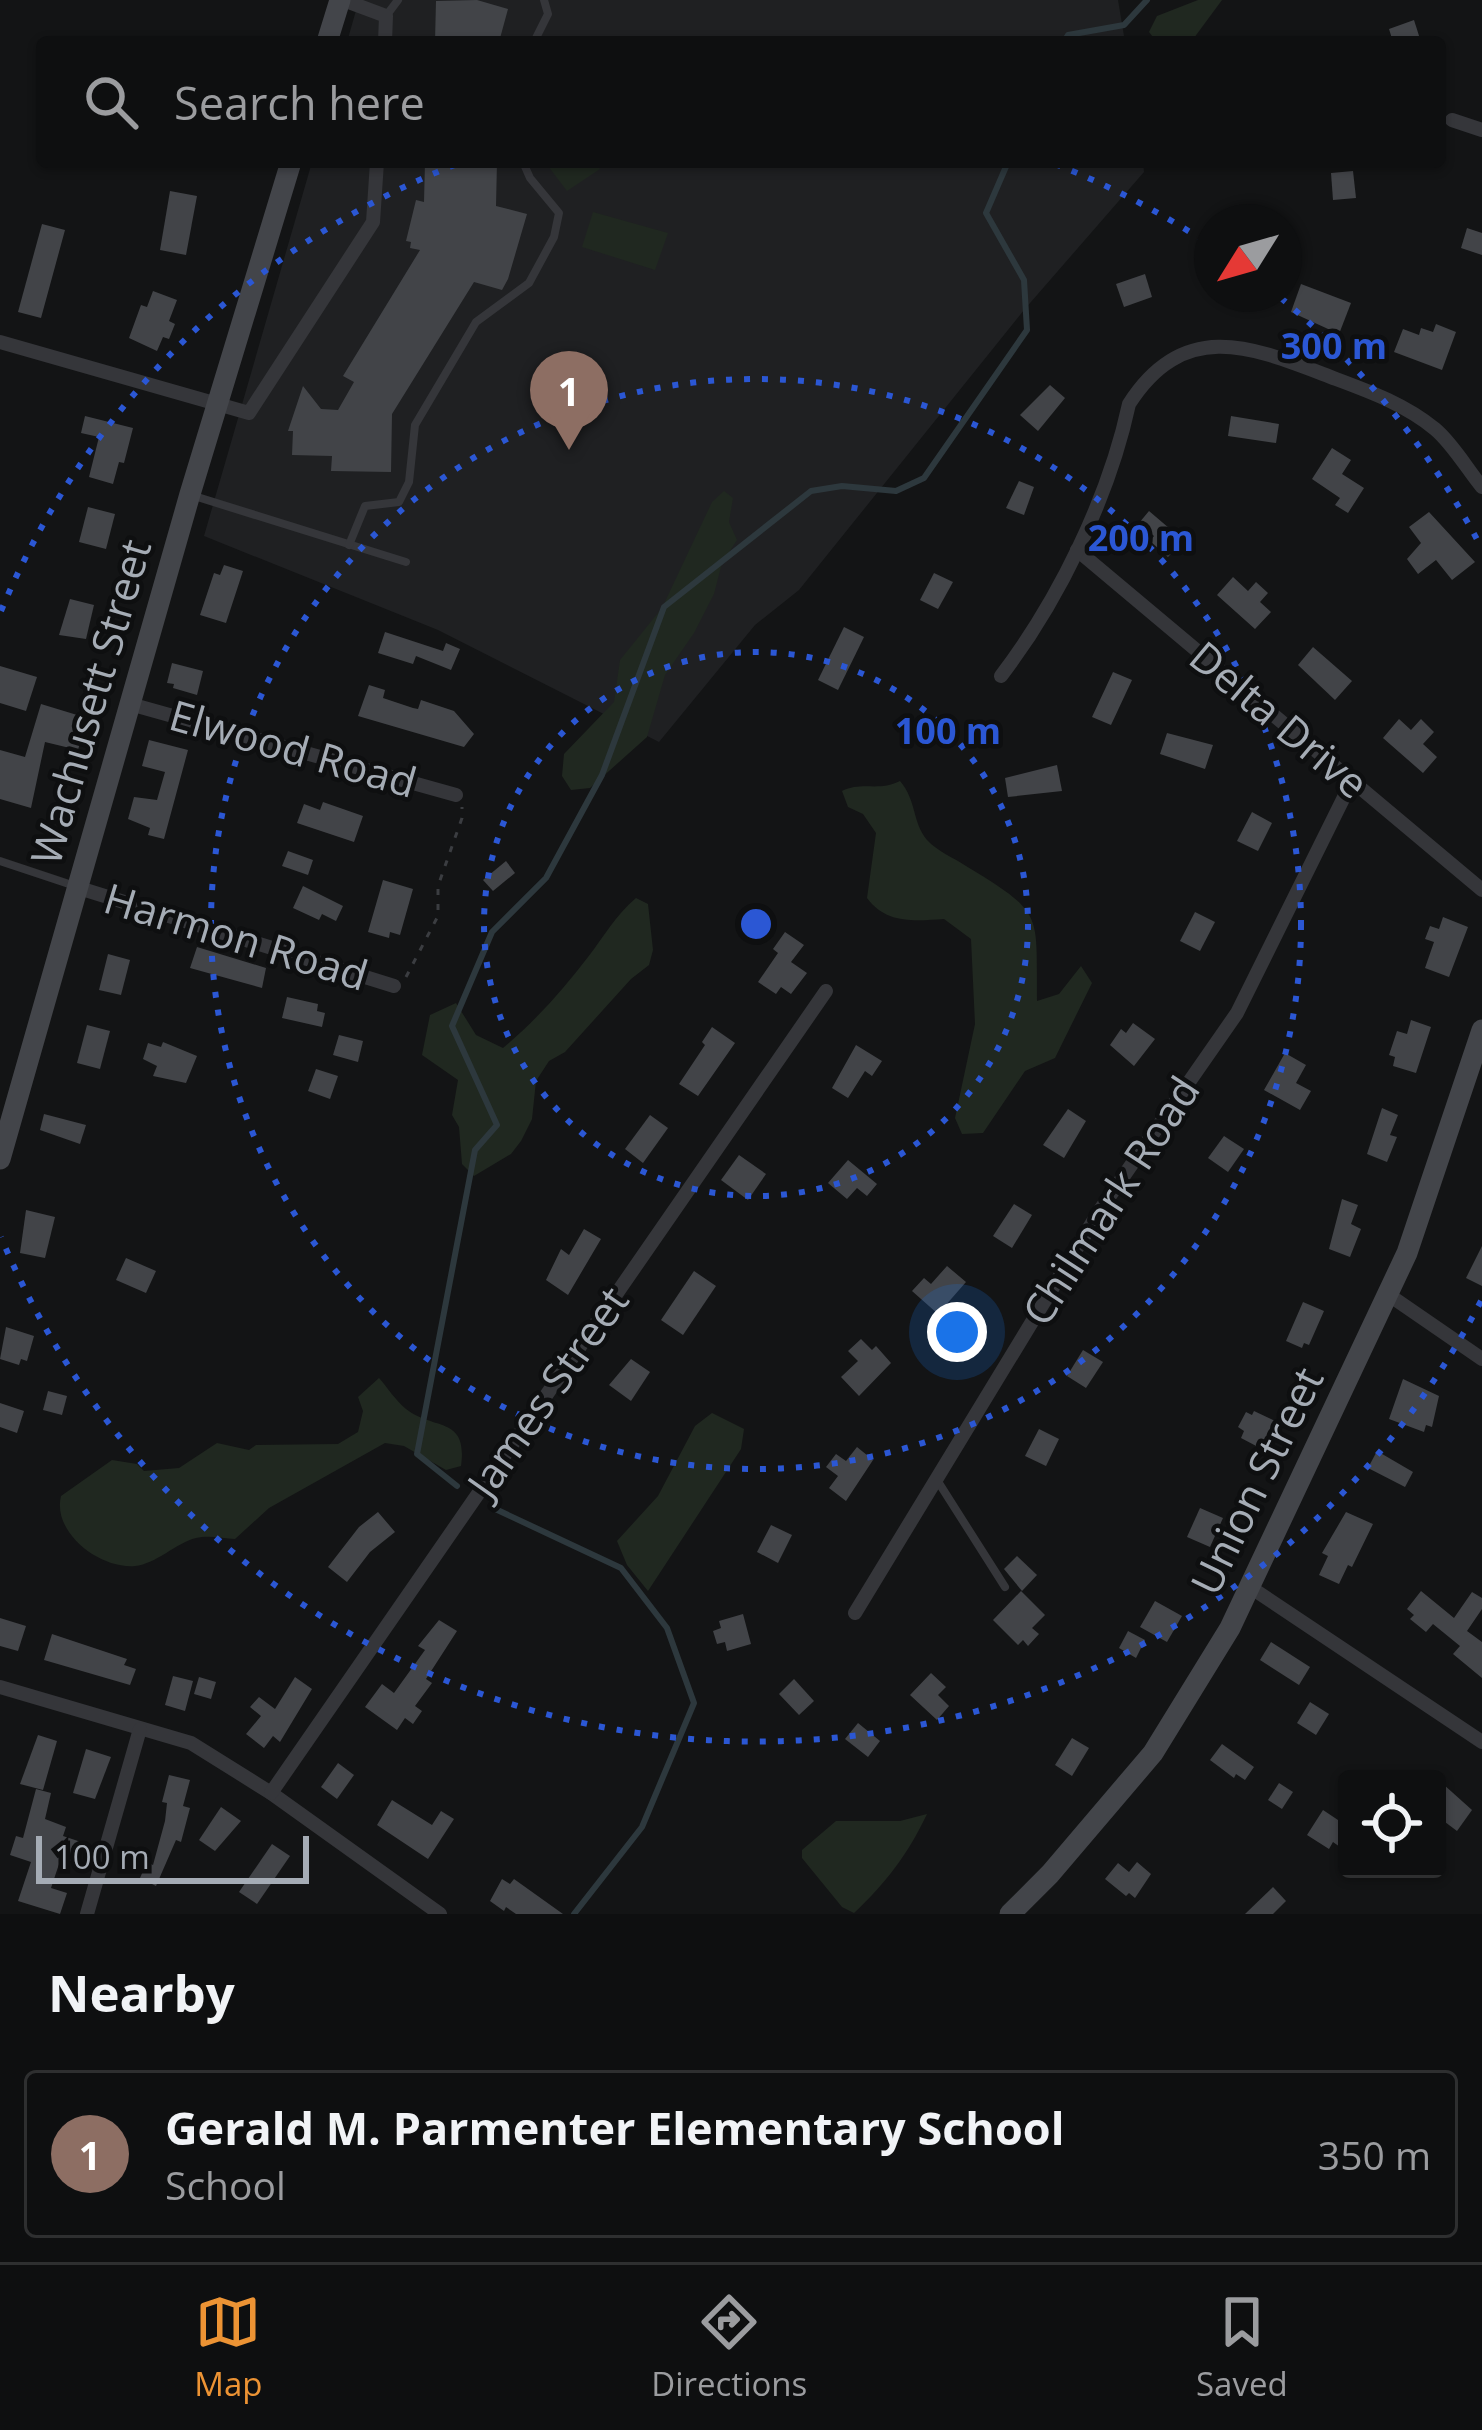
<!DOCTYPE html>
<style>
body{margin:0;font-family:"Open Sans",sans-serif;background:#1c1d1e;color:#f1f3f6}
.controls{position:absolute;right:36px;bottom:36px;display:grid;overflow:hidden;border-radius:12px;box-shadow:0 3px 9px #0004}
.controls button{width:108px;height:108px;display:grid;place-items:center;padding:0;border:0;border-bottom:3px solid #2e2f30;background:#0e0f10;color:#f1f3f6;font:60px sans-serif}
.compass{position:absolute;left:1194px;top:204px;width:108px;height:108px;border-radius:50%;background:#0e0f10;box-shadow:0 3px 9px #0004;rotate:233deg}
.scale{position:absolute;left:36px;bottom:30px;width:273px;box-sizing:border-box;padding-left:12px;border:6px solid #a5acb5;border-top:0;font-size:33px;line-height:42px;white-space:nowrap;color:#a5acb5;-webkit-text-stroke:9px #0e0f10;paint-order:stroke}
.you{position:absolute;left:957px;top:1332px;width:42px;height:42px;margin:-30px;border:9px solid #fff;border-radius:50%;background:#1a73e8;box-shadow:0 0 0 18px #1a73e833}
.badge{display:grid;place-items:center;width:78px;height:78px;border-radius:50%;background:#ec9334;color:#fff;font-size:39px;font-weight:700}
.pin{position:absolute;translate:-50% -99px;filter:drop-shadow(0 3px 6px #0008)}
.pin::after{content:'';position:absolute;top:63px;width:42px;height:36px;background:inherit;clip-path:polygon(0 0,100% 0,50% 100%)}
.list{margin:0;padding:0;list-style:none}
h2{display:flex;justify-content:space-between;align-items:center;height:156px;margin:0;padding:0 48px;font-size:51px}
h2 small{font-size:39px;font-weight:400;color:#9b9c9f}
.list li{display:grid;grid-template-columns:78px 1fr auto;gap:36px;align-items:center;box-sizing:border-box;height:168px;margin:0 24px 24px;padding:0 24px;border:3px solid #2e2f30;border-radius:12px}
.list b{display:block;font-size:45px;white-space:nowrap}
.list p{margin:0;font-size:39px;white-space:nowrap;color:#9b9c9f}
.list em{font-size:39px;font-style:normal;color:#9b9c9f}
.icon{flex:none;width:66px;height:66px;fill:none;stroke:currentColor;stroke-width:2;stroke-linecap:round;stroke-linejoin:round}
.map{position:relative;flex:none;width:1482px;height:1914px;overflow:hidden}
.search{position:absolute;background:#0e0f10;box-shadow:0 3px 9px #0004;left:36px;right:36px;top:36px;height:132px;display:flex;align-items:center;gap:30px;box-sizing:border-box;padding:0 42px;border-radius:12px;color:#9b9c9f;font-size:45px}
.sheet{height:348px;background:#0e0f10}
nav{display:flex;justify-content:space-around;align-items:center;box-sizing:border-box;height:168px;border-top:3px solid #2e2f30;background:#0e0f10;font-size:33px;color:#9b9c9f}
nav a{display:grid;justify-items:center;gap:6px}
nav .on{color:#ec9334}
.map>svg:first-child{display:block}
</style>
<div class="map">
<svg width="1482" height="1914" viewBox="0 0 1482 1914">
<rect width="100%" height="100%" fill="#131415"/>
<!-- built -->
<g fill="#1f2022">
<path d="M359,0H1118L1125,42H347Z"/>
<path d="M312,162H1143L1144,172L1024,310L799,590L755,625L659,742L438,630L204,536Z"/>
</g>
<!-- green -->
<g fill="#202820">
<path d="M1198,0H1222L1191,42H1157L1149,32L1157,16Z"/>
<path d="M545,162H594L600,169L567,191Z"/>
<path d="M593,212L668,233L655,270L582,247Z"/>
<path d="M724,491L733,498L729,522L737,540L722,563L714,594L694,633L665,675L647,737L590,788L571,790L562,776L564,754L614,702L620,660L662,608L712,502Z"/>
<path d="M900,781C917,801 912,822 927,840C937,851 954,858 966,866C1045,914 1036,912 1037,1001L1059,994L1081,966L1092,983L1055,1058L1025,1071L983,1133L962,1134L955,1118L975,1024L971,939L944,919C914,921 886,924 867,898L876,833L863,814L848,807L842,791C862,781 879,792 900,781Z"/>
<path d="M636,898L648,904L653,950L649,965L631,979L565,1052L549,1061L536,1081L532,1119L521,1141L511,1154L474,1176L462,1164L459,1127L452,1115L458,1080L422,1055L430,1015L456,1003L476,1035L503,1048C535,1021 563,990 588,957C605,935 615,916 636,898Z"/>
<path d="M379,1378C387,1387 396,1401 406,1409C435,1431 468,1416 461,1466L446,1470L404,1446L385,1443L269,1508L235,1539C223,1538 208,1535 196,1538C176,1543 156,1564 135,1566C99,1569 52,1532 61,1496L112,1460L137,1464L144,1471L179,1468L217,1443L249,1450L256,1445L338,1444L358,1432L363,1411L358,1397Z"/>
<path d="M712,1413L744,1429L741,1449L648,1591L627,1565L617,1541L658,1496L695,1426Z"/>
<path d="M927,1814C908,1854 886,1883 854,1913L842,1907L802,1858V1850L836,1821H900Z"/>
</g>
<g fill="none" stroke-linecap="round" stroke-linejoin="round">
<!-- stream -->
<g stroke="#2d383d" stroke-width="6">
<path d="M1064,42L1068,35L1124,25L1147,0"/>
<path d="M457,1486L417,1454L475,1150L497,1125L452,1026L492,932L546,878L602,775L664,607L811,491L842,486L896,491L924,478L1027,330L1024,280L986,213L1008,162"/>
<path d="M491,1507L621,1568L667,1628L694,1703L642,1827L574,1914"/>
</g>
</g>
<!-- building -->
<g fill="#424448">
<path d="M477,0L508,9L499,42H435L436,1Z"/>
<path d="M1414,20L1421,42H1393L1389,29Z"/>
<path d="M425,162H497L496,206L527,214L508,279L502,290L474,282L392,414L391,472L331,471L332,456L292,455L293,431H288L303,386L321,409L338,410L354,382L343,376L420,250L410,248L411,242L406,241L416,200L424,202Z"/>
<path d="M1353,171L1356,198L1333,200L1331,173Z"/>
<path d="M170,191L197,196L186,255L160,250Z"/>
<path d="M42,224L65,230L41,318L18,312Z"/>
<path d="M1467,228L1482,233V255L1461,248Z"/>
<path d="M1145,274L1152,297L1124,307L1116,284Z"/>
<path d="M1301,284L1351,303L1339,334L1291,312Z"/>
<path d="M153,291L177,300L169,321L175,324L169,339L163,337L157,351L129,338L141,305L147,307Z"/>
<path d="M1436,324L1456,332L1442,370L1394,352L1403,329L1419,335L1421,328L1433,332Z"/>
<path d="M1050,385L1065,398L1038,431L1020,415Z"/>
<path d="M85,416L133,428L124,463L119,462L113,484L89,477L99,437L81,433Z"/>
<path d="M1231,416L1279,424L1276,443L1228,436Z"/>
<path d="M1332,448L1351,460L1342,474L1364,488L1348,513L1335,505L1340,498L1312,479Z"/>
<path d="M1019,481L1034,487L1024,515L1006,508Z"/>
<path d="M88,507L115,514L106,549L79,542Z"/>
<path d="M1149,511L1183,540L1168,557L1150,541L1154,536L1139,523Z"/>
<path d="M1429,512L1475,562L1452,580L1436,560L1418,574L1407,559L1421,543L1409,527Z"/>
<path d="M224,565L243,571L226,623L200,615L214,573L220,575Z"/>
<path d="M934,573L953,582L938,609L920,600Z"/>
<path d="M1233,577L1248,591L1256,582L1268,593L1260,602L1271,612L1255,629L1217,595Z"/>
<path d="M70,599L94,605L86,639L59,635Z"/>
<path d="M844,627L864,637L838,690L818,680Z"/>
<path d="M385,632L443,651L446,643L460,649L451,670L416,656L413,664L378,653Z"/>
<path d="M1313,647L1352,681L1335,700L1298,665Z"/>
<path d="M172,663L203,671L197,695L173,688L174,684L167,683Z"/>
<path d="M0,666L37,677L26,711L0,703Z"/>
<path d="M1113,672L1132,680L1111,725L1092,717Z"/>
<path d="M369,685L385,690L383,698L413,708L418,709L421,700L454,711L474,734L464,747L358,716Z"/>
<path d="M41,704L87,718L78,750L45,742L31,808L0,799V750L25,757Z"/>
<path d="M1399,719L1411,730L1421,719L1434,732L1423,744L1437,757L1423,773L1383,738Z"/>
<path d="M1167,733L1213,745L1205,769L1160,754Z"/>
<path d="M149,740L188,750L164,839L148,835L150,828L128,819L134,797L157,800L165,772L142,766Z"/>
<path d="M1057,765L1062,791L1008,797L1005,778Z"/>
<path d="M323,802L363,816L354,842L297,823L304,804L320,810Z"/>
<path d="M1252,812L1272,823L1258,851L1237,841Z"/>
<path d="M288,851L313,860L308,875L282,866Z"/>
<path d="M506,861L515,873L493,891L483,880Z"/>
<path d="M383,880L413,889L400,935L390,932L389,938L368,932Z"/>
<path d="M303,886L343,906L336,921L322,914L319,920L293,908Z"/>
<path d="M1195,912L1215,922L1200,951L1180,941Z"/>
<path d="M1443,917L1468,927L1449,977L1425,968L1434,942L1425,939L1430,926L1439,929Z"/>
<path d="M785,932L804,945L791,962L807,973L791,994L781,987L776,994L758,982L778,953L773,949Z"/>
<path d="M197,947L266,968L262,988L190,968Z"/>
<path d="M108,954L130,960L121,995L99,990Z"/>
<path d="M287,997L318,1004L317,1011L325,1013L322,1027L282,1018Z"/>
<path d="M1411,1020L1431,1027L1416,1073L1393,1066L1395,1057L1389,1055L1397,1031L1407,1034Z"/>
<path d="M1133,1023L1155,1039L1134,1066L1110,1045L1121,1029L1126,1033Z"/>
<path d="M87,1025L110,1031L100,1069L77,1063Z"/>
<path d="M712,1027L735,1043L698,1096L679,1084L705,1045L702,1042Z"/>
<path d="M339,1035L363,1041L358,1062L333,1055Z"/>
<path d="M163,1042L197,1056L186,1083L153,1076L157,1066L143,1059L148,1043L161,1047Z"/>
<path d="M856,1045L882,1061L872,1076L865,1071L848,1098L832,1088Z"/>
<path d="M1285,1053L1306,1065L1296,1083L1311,1091L1300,1110L1264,1090Z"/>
<path d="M316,1069L338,1076L330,1099L308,1091Z"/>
<path d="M1382,1108L1398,1115L1390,1135L1397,1137L1387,1162L1367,1154Z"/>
<path d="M1068,1109L1086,1121L1064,1158L1043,1145Z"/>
<path d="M44,1114L86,1125L80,1144L40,1130Z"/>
<path d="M650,1115L668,1128L643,1163L625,1149Z"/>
<path d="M1224,1136L1244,1149L1228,1172L1208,1158Z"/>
<path d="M739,1155L766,1174L748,1200L721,1180Z"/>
<path d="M848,1160L877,1184L867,1196L857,1188L847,1199L828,1183Z"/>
<path d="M1342,1199L1358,1205L1351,1224L1361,1229L1350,1257L1329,1249Z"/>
<path d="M1014,1204L1032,1215L1012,1248L993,1236Z"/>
<path d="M26,1210L55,1217L45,1258L20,1253Z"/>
<path d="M584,1229L601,1239L568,1295L546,1280L561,1249L569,1255Z"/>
<path d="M1482,1246V1286L1466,1278Z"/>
<path d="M126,1258L156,1271L146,1293L116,1280Z"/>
<path d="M947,1266L966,1282L938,1314L912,1291L924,1278L931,1284Z"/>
<path d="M694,1271L716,1286L683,1335L661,1320Z"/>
<path d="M1303,1302L1324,1311L1309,1345L1304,1343L1302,1348L1286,1341Z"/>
<path d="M6,1327L34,1336L27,1361L21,1359L19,1365L0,1359Z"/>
<path d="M861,1339L872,1350L876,1346L891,1363L859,1396L841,1377L858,1361L848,1351Z"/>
<path d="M1083,1350L1103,1362L1086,1388L1067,1376Z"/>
<path d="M631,1359L650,1372L631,1401L609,1385Z"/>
<path d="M1403,1379L1439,1396L1432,1427L1426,1425L1424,1432L1389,1419Z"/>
<path d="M48,1391L67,1396L62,1415L43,1410Z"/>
<path d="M0,1403L24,1411L17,1433L0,1427Z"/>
<path d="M1254,1411L1275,1421L1260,1448L1241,1438L1244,1431L1238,1427L1246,1412L1252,1415Z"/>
<path d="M1039,1429L1059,1439L1046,1466L1025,1456Z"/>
<path d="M857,1447L873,1460L846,1501L829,1488L838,1476L826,1467L836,1454L846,1461Z"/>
<path d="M1377,1451L1413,1472L1405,1487L1368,1468Z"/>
<path d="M1200,1508L1223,1518L1210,1547L1187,1537Z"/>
<path d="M378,1512L395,1532L370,1552L347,1582L328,1567L359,1527Z"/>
<path d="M1346,1512L1373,1524L1352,1567L1348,1565L1339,1584L1319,1575L1328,1556L1322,1553Z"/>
<path d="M771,1525L792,1535L778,1563L757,1552Z"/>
<path d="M1017,1556L1037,1575L1022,1591L1004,1569Z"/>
<path d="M1021,1591L1045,1615L1032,1628L1039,1634L1028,1646L1023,1640L1018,1645L993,1620Z"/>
<path d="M1421,1591L1454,1618L1472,1592L1482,1598V1609L1467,1631L1482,1642V1678L1453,1654L1460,1646L1433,1624L1426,1632L1410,1619L1414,1615L1407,1609Z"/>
<path d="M1155,1601L1182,1616L1167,1642L1140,1627Z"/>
<path d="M743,1614L751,1644L727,1651L725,1642L717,1644L713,1631L721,1628L719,1621Z"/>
<path d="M0,1618L26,1626L18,1651L0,1646Z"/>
<path d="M439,1620L457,1631L426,1679L432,1683L415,1706L422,1711L413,1724L405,1718L397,1730L365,1707L382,1684L394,1693L425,1650L418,1646Z"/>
<path d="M1128,1631L1145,1640L1136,1658L1119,1648Z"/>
<path d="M52,1634L127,1659L124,1665L136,1669L130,1685L44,1660Z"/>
<path d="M1271,1642L1310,1667L1299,1685L1260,1660Z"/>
<path d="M931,1673L946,1687L938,1695L949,1706L937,1720L910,1695Z"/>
<path d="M173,1676L193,1681L185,1711L165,1705Z"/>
<path d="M199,1677L216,1682L211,1699L194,1694Z"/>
<path d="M295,1677L312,1689L280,1742L273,1736L264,1748L246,1734L261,1716L250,1707L259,1697L275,1709Z"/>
<path d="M794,1679L814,1701L799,1715L779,1694Z"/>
<path d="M1310,1702L1329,1714L1316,1735L1297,1723Z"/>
<path d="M858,1723L880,1741L868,1757L845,1739Z"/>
<path d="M38,1735L57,1741L43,1790L20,1784Z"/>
<path d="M1072,1738L1089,1748L1072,1776L1055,1765Z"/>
<path d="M1222,1744L1254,1767L1245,1780L1236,1774L1234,1778L1210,1760Z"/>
<path d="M86,1749L111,1757L95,1799L73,1793Z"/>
<path d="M338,1763L354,1775L337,1799L321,1787Z"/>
<path d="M169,1775L190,1780L183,1806L190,1808L181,1842L176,1840L156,1886L140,1878L147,1862L153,1865L165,1821L167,1803L162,1802Z"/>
<path d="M1279,1783L1293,1792L1282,1809L1268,1800Z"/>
<path d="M1443,1784L1472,1810L1457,1831L1437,1816V1793Z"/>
<path d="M36,1789L51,1793L45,1819L66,1827L63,1836L84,1843L77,1863L61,1858L51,1888L67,1893L60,1914L18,1901L31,1862L10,1855L16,1836L23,1838Z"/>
<path d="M392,1800L432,1825L441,1811L454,1819L428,1859L377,1825Z"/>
<path d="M221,1807L241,1821L215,1851L199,1840Z"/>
<path d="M1323,1810L1347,1826V1852L1333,1842L1329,1849L1307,1835Z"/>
<path d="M272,1844L290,1856L257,1904L239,1892Z"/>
<path d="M1137,1862L1151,1874L1135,1898L1129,1893L1126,1896L1105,1879L1118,1863L1129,1872Z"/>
<path d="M502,1879L510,1884L514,1879L563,1914H516L506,1907L504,1911L490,1901Z"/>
<path d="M1273,1887L1286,1901L1273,1914H1245Z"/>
</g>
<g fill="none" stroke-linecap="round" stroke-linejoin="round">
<!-- path -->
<path stroke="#3b3d41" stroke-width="3" stroke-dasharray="6 9" stroke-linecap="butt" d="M406,977L438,916V886L462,818V807"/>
<!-- lane -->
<g stroke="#35363a" stroke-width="8">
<path d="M386,16L398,0"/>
<path d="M534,42L548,14L544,0"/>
<path d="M191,495L406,562"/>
<path d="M349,545L365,506L399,502L409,482L415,425L476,322L529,283L554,237L559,213L530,178L523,162"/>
<path d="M0,861L78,887"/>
<path d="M937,1480L1005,1587"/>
</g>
<!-- street -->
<g stroke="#35363a" stroke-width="14">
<path d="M343,0L386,16L385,42"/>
<path d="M1452,120L1482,130"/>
<path d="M0,342L249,413L373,222L377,162"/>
<path d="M1077,550L1482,890"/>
<path d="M1001,676C1059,600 1109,497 1129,404C1186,315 1257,349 1336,379C1371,392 1406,405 1435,429C1453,444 1467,469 1482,487"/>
<path d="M130,704L456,795"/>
<path d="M79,888L394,986"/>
<path d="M1389,1295L1482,1359"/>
<path d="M1250,1587L1482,1742"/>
<path d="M855,1613L1100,1210L1237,1013L1352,781"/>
<path d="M0,1687L191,1743L271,1793L440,1914"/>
<path d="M271,1793L826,991"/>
<path d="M87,1914L140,1729"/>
</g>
<!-- secondary -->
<g stroke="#43454a" stroke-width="21">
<path d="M327,42L340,0"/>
<path d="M0,1159L190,494L291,162"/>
<path d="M1010,1914L1050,1874L1153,1753L1230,1628L1407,1253L1482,1030"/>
</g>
</g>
<!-- distance rings -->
<g fill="none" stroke="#2b57d4" stroke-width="6" stroke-dasharray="6 12">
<circle cx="756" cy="924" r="272"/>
<circle cx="756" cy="924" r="545"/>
<path d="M1481 1301A817 817 0 0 1 1 1237M1 611A817 817 0 0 1 457 164M1055 164A817 817 0 0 1 1207 243M1281 298A817 817 0 0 1 1481 547"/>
</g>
<g text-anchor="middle" stroke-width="9" stroke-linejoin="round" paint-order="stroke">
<!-- street labels -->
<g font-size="42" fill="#a5acb5" stroke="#0e0f10">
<text transform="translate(91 702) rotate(-74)" y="15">Wachusett Street</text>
<text transform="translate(1279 720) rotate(40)" y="15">Delta Drive</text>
<text transform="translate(293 749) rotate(16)" y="15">Elwood Road</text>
<text transform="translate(236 937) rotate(17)" y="15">Harmon Road</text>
<text transform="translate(1111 1201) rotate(-57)" y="15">Chilmark Road</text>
<text transform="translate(548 1392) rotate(-55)" y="15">James Street</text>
<text transform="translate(1257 1481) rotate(-64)" y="15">Union Street</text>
</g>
</g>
<circle cx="756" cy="924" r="18" fill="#2b57d4" stroke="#0e0f10" stroke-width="6"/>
<g font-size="36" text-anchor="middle" font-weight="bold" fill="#2b57d4" stroke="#0e0f10" stroke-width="9" stroke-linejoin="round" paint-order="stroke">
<text x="1334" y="359">300 m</text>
<text x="1141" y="551">200 m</text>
<text x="948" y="744">100 m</text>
</g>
</svg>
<div class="controls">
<button><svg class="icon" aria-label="locate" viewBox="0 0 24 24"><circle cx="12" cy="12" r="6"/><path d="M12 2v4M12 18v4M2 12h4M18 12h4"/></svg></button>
</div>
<svg class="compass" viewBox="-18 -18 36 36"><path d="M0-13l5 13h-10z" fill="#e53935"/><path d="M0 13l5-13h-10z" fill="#9b9c9f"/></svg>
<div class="scale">100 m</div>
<div class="you"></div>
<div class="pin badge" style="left:569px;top:450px;background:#8d6e63">1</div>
<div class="search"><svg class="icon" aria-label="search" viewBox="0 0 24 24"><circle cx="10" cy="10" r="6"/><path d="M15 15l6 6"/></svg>Search here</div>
</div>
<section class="sheet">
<h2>Nearby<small></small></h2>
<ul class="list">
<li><span class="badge" style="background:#8d6e63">1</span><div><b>Gerald M. Parmenter Elementary School</b><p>School</p></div><em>350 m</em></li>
</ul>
</section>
<nav>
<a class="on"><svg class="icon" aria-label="map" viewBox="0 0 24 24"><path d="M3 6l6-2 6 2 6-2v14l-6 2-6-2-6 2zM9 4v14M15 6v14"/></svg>Map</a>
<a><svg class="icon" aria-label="directions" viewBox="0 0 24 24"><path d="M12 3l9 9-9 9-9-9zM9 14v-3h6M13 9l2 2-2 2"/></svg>Directions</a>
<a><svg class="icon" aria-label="saved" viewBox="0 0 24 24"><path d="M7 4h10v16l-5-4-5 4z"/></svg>Saved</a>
</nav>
